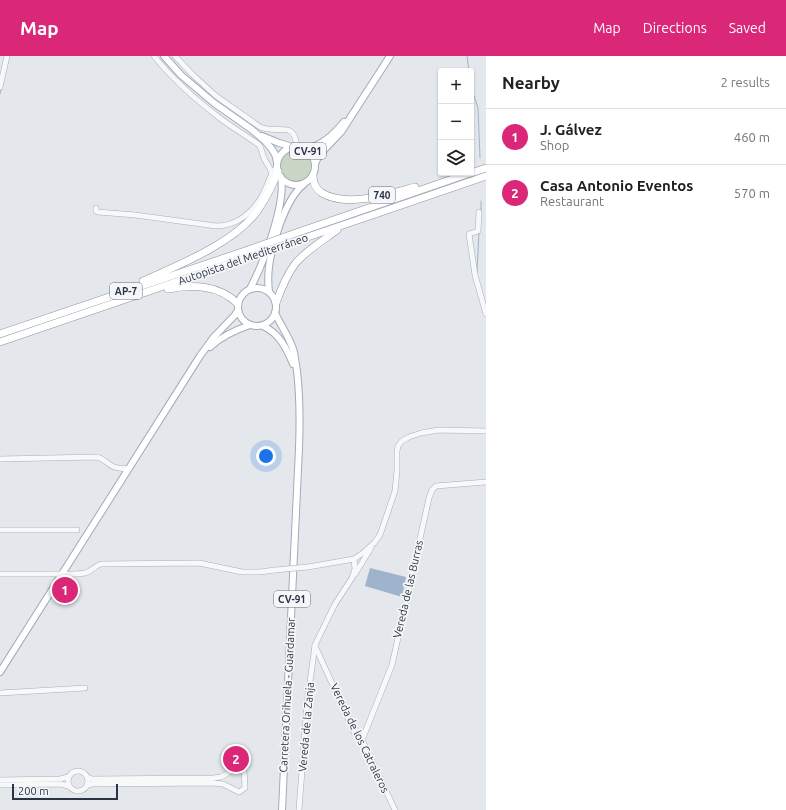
<!DOCTYPE html>
<meta charset="utf-8">
<style>
body{margin:0;font-family:Ubuntu,sans-serif;background:#f6f6f6;color:#202124}
.controls{position:absolute;right:12px;top:12px;display:grid;overflow:hidden;border-radius:4px;box-shadow:0 1px 3px #0004}
.controls button{width:36px;height:36px;display:grid;place-items:center;padding:0;border:0;border-bottom:1px solid #e0e0e0;background:#fff;color:#202124;font:20px sans-serif}
.scale{position:absolute;left:12px;bottom:10px;width:106px;box-sizing:border-box;padding-left:4px;border:2px solid #2b3445;border-top:0;font-size:11px;line-height:14px;white-space:nowrap;color:#2b3445;-webkit-text-stroke:3px #f4f6f9;paint-order:stroke}
.you{position:absolute;left:266px;top:400px;width:14px;height:14px;margin:-10px;border:3px solid #fff;border-radius:50%;background:#1a73e8;box-shadow:0 0 0 6px #1a73e833}
.badge{display:grid;place-items:center;width:26px;height:26px;border-radius:50%;background:#db2777;color:#fff;font-size:13px;font-weight:700}
.pin{position:absolute;translate:-50% -50%;border:2px solid #fff;box-shadow:0 1px 4px #0006}
.list{margin:0;padding:0;list-style:none}
h2{display:flex;justify-content:space-between;align-items:center;height:52px;margin:0;padding:0 16px;font-size:17px}
h2 small{font-size:13px;font-weight:400;color:#757577}
.list li{display:grid;grid-template-columns:26px 1fr auto;gap:12px;align-items:center;box-sizing:border-box;height:56px;padding:0 16px;border-top:1px solid #e0e0e0}
.list b{display:block;font-size:15px;white-space:nowrap}
.list p{margin:0;font-size:13px;white-space:nowrap;color:#757577}
.list em{font-size:13px;font-style:normal;color:#757577}
.icon{flex:none;width:22px;height:22px;fill:none;stroke:currentColor;stroke-width:2;stroke-linecap:round;stroke-linejoin:round}
.map{position:relative;flex:none;width:486px;height:754px;overflow:hidden}
header{display:flex;align-items:center;gap:24px;box-sizing:border-box;height:56px;padding:0 20px;background:#db2777;color:#fff}
header strong{font-size:19px}
nav{display:flex;gap:22px;margin-inline-start:auto;font-size:14px}
main{display:flex}
aside{flex:1;background:#fff}
.map>svg:first-child{display:block}
</style>
<header>
<strong>Map</strong>
<nav><a>Map</a><a>Directions</a><a>Saved</a></nav>
</header>
<main>
<div class="map">
<svg width="486" height="754" viewBox="0 0 486 754">
<rect width="100%" height="100%" fill="#e4e7ec"/>
<!-- green -->
<circle fill="#c9d6c5" cx="296" cy="110" r="16"/>
<!-- water -->
<path fill="#9fb4cc" d="M370,512L406,521L402,541L365,530Z"/>
<g fill="none" stroke-linecap="round" stroke-linejoin="round">
<!-- stream -->
<g stroke="#9fb4cc" stroke-width="1">
<path d="M467,0L469,15"/>
<path d="M471,31L478,52L480,102"/>
<path d="M0,38L1,34"/>
<path d="M481,154V145"/>
<path d="M477,216L479,177"/>
</g>
<defs>
<g id="minor">
<path d="M154,0C173,24 196,44 221,63C233,72 247,80 259,89C262,93 262,98 264,102C267,109 270,110 272,118"/>
<path d="M175,0L193,19L216,40L260,71C279,79 294,63 297,91"/>
<path d="M0,31L7,0"/>
<path d="M96,152V155L98,156L135,159L216,170C238,170 255,155 264,136C268,128 270,119 275,113"/>
<path d="M479,156L478,175L469,178L475,219L486,258"/>
<path d="M0,403L96,401C104,402 107,408 114,411C119,413 124,412 128,413"/>
<path d="M0,474H77"/>
<path d="M308,511L354,503L363,497L374,487L380,479L395,435L397,415V395L398,390L402,385L409,381L421,377L439,374L486,375"/>
<path d="M0,518C18,518 36,518 54,518C64,518 75,519 85,517C92,515 95,510 101,508L199,507L242,516H260L275,514"/>
<path d="M355,518L371,492"/>
<path d="M315,590L355,678L358,681L362,684L395,754"/>
<path d="M0,637L85,632"/>
<path d="M362,684L392,609L429,442L432,434L436,430L486,426"/>
<circle cx="78" cy="725" r="10"/>
<path d="M87,721L92,723L213,722L221,721L239,711L244,714L245,732L239,736L223,728L213,727L92,728L88,729"/>
<path d="M0,724L60,723L68,721"/>
<path d="M0,729L61,728L68,730"/>
<path d="M299,754L307,648L315,589L335,548L352,522L355,513L354,503"/>
</g>
<g id="major">
<path d="M164,0L181,19L214,47L251,73L265,85L271,92L275,98L277,106"/>
<path d="M262,80L279,87L293,91"/>
<circle cx="296" cy="110" r="19"/>
<path d="M305,93C322,90 333,79 344,66"/>
<path d="M315,108L318,101L322,96L341,76L390,0"/>
<circle cx="257" cy="251" r="19"/>
<path d="M250,233C263,208 286,149 281,121"/>
<path d="M269,236C268,227 268,219 269,211C272,188 285,143 304,128"/>
<path d="M275,257C281,270 290,282 294,296C295,302 296,309 297,315C300,341 300,366 299,392L282,754"/>
<path d="M263,270C279,277 287,293 293,308"/>
<path d="M210,291C222,280 235,274 250,269"/>
<path d="M0,616L200,300L213,282L235,259L238,254"/>
</g>
<g id="highway">
<path d="M471,117L486,112"/>
<path d="M313,119C313,127 315,132 322,137C347,152 389,138 415,131"/>
<path d="M293,178L470,117"/>
<path d="M290,187L393,152L486,120"/>
<path d="M143,225C179,209 236,186 258,154C266,142 273,129 278,115"/>
<path d="M168,233C192,228 220,229 238,248"/>
<path d="M276,247C281,233 286,220 295,208C304,196 325,183 337,174"/>
<path d="M0,278L251,193"/>
<path d="M0,286L249,201"/>
</g>
</defs>
<!-- minor casing -->
<use href="#minor" stroke="#a9aeb7" stroke-width="6"/>
<!-- major casing -->
<use href="#major" stroke="#a3abb8" stroke-width="8"/>
<!-- highway casing -->
<use href="#highway" stroke="#8b94a3" stroke-width="8"/>
<!-- minor -->
<use href="#minor" stroke="#f7f8fa" stroke-width="5"/>
<!-- major -->
<use href="#major" stroke="#fff" stroke-width="6"/>
<!-- highway -->
<use href="#highway" stroke="#fff" stroke-width="7"/>
<defs>
<path id="minor-bridge" d="M275,514L308,511"/>
<g id="highway-bridge">
<path d="M251,193L293,178"/>
<path d="M249,201L290,187"/>
</g>
</defs>
<!-- minor-bridge casing -->
<use href="#minor-bridge" stroke="#a9aeb7" stroke-width="6" stroke-linecap="butt"/>
<!-- highway-bridge casing -->
<use href="#highway-bridge" stroke="#8b94a3" stroke-width="8" stroke-linecap="butt"/>
<!-- minor-bridge -->
<use href="#minor-bridge" stroke="#f7f8fa" stroke-width="5"/>
<!-- highway-bridge -->
<use href="#highway-bridge" stroke="#fff" stroke-width="7"/>
</g>
<g text-anchor="middle" stroke-width="3.5" stroke-linejoin="round" paint-order="stroke">
<!-- shield labels -->
<g fill="#f4f6f9" stroke="#676e7b" stroke-width="1">
<rect x="290" y="87" width="36" height="16" rx="3"/>
<rect x="369" y="131" width="26" height="16" rx="3"/>
<rect x="110" y="227" width="32" height="16" rx="3"/>
<rect x="274" y="535" width="36" height="16" rx="3"/>
</g>
<g font-size="10" font-weight="bold" fill="#2b3445">
<text x="308" y="99">CV-91</text>
<text x="382" y="143">740</text>
<text x="126" y="239">AP-7</text>
<text x="292" y="547">CV-91</text>
</g>
<!-- street labels -->
<g font-size="11" fill="#2b3445" stroke="#f4f6f9">
<text transform="translate(243 203) rotate(-19)" y="4">Autopista del Mediterráneo</text>
<text transform="translate(408 533) rotate(-77)" y="4">Vereda de las Burras</text>
<text transform="translate(287 639) rotate(-87)" y="4">Carretera Orihuela - Guardamar</text>
<text transform="translate(306 671) rotate(-85)" y="4">Vereda de la Zanja</text>
<text transform="translate(360 682) rotate(64)" y="4">Vereda de los Catraleros</text>
</g>
</g>
</svg>
<div class="controls">
<button>+</button>
<button>−</button>
<button><svg class="icon" aria-label="layers" viewBox="0 0 24 24"><path d="M12 4l9 5-9 5-9-5zM3 14l9 5 9-5"/></svg></button>
</div>
<div class="scale">200 m</div>
<div class="you"></div>
<div class="pin badge" style="left:65px;top:534px">1</div>
<div class="pin badge" style="left:236px;top:703px">2</div>
</div>
<aside>
<h2>Nearby<small>2 results</small></h2>
<ul class="list">
<li><span class="badge">1</span><div><b>J. Gálvez</b><p>Shop</p></div><em>460 m</em></li>
<li><span class="badge">2</span><div><b>Casa Antonio Eventos</b><p>Restaurant</p></div><em>570 m</em></li>
</ul>
</aside>
</main>
